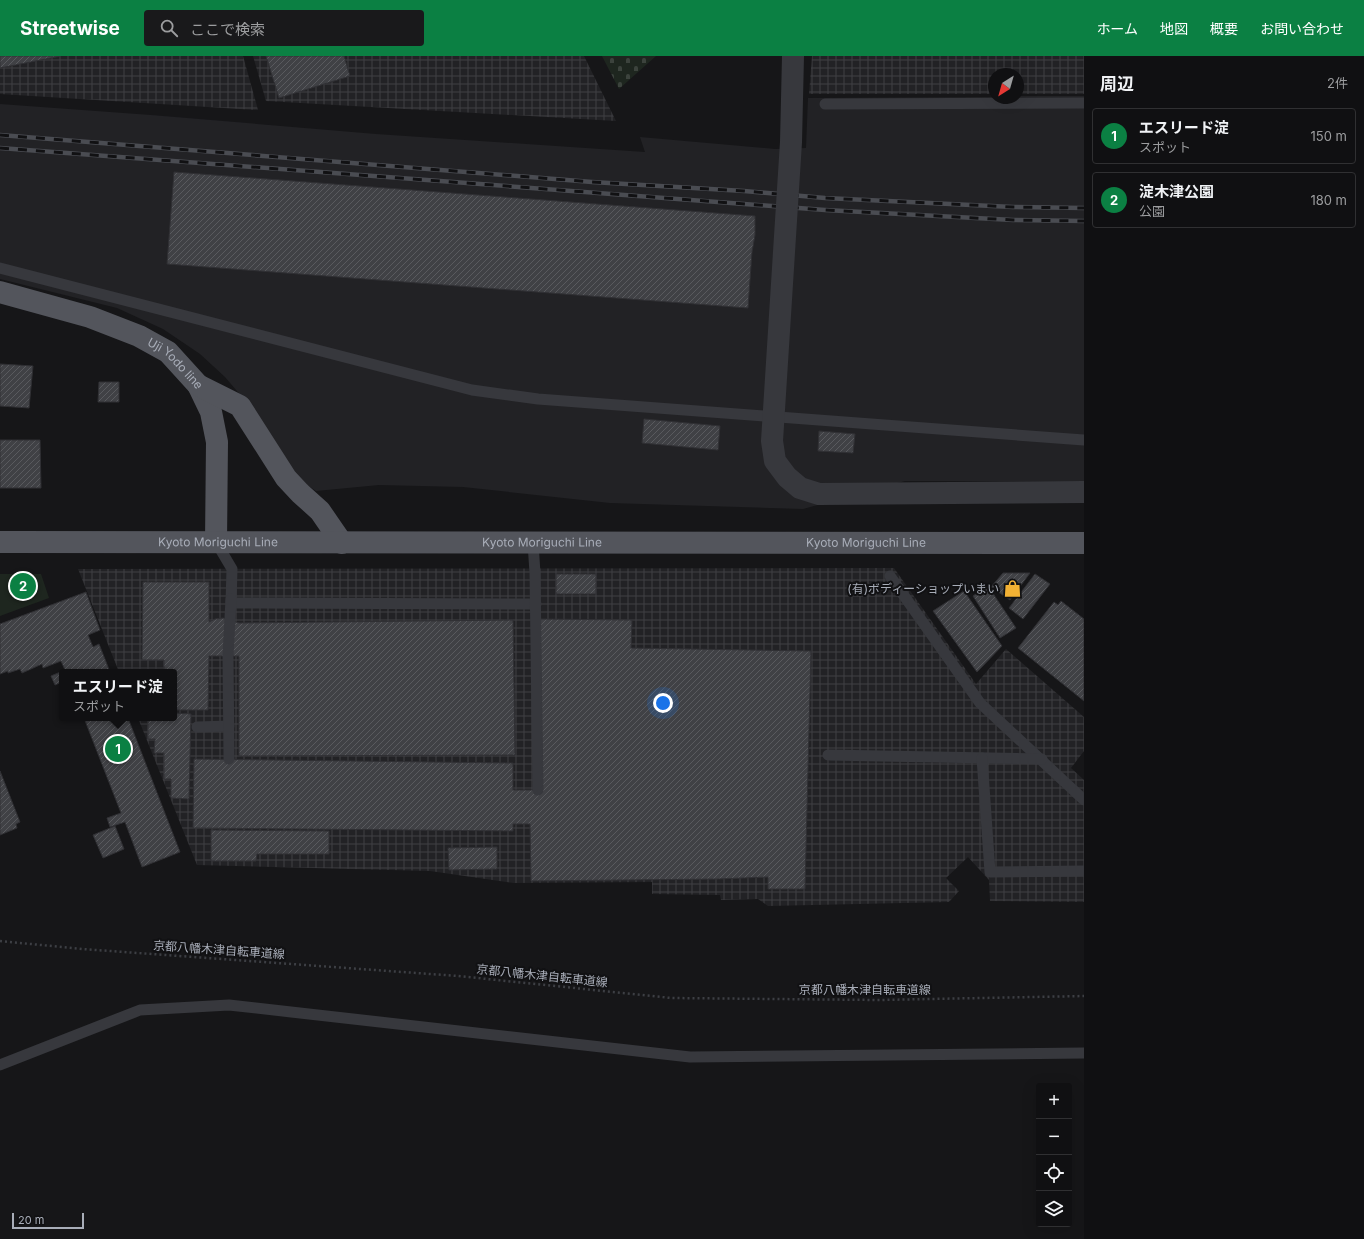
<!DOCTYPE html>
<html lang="ja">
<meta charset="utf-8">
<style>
body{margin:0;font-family:Inter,"Noto Sans JP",sans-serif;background:#19191b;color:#f1f3f6}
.controls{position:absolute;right:12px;bottom:12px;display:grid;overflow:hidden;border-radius:4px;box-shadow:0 4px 16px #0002}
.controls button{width:36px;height:36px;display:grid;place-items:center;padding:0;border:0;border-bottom:1px solid #303032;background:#101012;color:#f1f3f6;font:20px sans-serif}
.compass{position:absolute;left:988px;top:12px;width:36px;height:36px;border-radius:50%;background:#101012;box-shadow:0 4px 16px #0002;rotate:217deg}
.scale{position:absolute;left:12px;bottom:10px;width:72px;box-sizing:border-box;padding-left:4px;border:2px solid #a8adb8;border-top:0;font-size:11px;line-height:14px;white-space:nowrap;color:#a8adb8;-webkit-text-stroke:3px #111113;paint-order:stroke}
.you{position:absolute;left:663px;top:647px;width:14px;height:14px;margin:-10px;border:3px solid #fff;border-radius:50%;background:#1a73e8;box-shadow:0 0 0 6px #1a73e833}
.badge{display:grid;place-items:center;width:26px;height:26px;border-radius:50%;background:#0b8043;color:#fff;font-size:13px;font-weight:700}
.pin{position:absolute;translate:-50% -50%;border:2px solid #fff;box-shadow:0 1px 4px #0006}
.popup{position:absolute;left:59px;top:613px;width:118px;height:52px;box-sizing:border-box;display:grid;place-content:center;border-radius:4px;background:#101012;filter:drop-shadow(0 1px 3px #0005);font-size:13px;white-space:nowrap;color:#9c9d9f}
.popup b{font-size:15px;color:#f1f3f6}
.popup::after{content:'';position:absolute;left:50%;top:100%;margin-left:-8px;border:8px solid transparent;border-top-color:#101012}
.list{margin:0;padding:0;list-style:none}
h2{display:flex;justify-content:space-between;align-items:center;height:52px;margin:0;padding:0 16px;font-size:17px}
h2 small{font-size:13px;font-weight:400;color:#9c9d9f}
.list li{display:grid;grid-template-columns:26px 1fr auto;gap:12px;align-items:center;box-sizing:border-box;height:56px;margin:0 8px 8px;padding:0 8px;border:1px solid #303032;border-radius:4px}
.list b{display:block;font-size:15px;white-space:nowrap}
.list p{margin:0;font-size:13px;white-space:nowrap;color:#9c9d9f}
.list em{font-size:13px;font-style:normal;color:#9c9d9f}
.icon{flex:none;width:22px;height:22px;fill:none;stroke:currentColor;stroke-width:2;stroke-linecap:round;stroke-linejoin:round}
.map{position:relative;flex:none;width:1084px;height:1183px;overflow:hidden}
header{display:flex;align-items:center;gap:24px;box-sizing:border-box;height:56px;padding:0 20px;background:#0b8043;color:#fff}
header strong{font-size:19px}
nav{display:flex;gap:22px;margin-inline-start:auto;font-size:14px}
.search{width:280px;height:36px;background:#19191b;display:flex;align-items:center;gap:10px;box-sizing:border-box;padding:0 14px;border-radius:4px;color:#9c9d9f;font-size:15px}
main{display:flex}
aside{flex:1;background:#101012}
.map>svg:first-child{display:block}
</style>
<header>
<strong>Streetwise</strong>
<div class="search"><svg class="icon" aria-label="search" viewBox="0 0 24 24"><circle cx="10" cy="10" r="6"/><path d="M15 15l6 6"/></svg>ここで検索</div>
<nav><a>ホーム</a><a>地図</a><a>概要</a><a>お問い合わせ</a></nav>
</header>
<main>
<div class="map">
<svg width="1084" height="1183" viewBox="0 0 1084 1183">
<defs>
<pattern id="industrial-grid" width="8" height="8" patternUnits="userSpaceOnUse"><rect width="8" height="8" fill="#222225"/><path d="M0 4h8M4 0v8" fill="none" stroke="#3f3f43"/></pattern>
<pattern id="cemetery-stones" width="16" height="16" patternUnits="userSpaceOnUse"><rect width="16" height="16" fill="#1e261f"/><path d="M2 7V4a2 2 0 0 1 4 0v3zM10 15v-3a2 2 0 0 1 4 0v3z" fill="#3c433d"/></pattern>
<pattern id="building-hatch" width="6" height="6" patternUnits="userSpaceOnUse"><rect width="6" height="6" fill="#404145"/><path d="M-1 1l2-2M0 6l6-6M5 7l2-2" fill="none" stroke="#595a5e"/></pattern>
</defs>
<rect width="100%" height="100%" fill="#161618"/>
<!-- built -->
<path fill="#222225" d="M1018,40H1084V425H905L803,453L610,447L463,431L379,429L316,435L298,423L254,355L225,321L200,298L163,273L117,252L0,223V48L151,59L376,78L645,96L640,81L775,93L806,92L808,42L994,41V42H1018Z"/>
<!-- industrial -->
<g fill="url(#industrial-grid)">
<path d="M0,0H243L258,54L0,38Z"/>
<path d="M253,0H584L616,65L266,45Z"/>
<path d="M812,0H1084V38H1018V18H994V38H809Z"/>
<path d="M894,512L976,628L1006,593L1084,661V695L1071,712L1084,724V846L990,845L989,824L968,801L946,822L959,835L949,846L768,850L758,843L721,844L720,839L652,838V826L514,827L430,815L197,809L138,662H174V616H119L78,513Z"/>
</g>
<!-- cemetery -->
<path fill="url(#cemetery-stones)" d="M602,0H656L619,33Z"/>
<!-- park -->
<path fill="#1e261f" d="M0,518H41L49,542L0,560Z"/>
<!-- building -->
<g fill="url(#building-hatch)" stroke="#303034">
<path d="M0,0H61L0,12Z"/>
<path d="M266,0H344L350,20L279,42Z"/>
<path d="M174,116L755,160V179L752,196L748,252L167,208Z"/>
<path d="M0,308L33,310L29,352L0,350Z"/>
<path d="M99,326H119V346H98Z"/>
<path d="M644,363L720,370L718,394L642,387Z"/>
<path d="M819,375L855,378L853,397L818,395Z"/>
<path d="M0,384H40L41,432H0Z"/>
<path d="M1003,517H1030L1010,544L991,531Z"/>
<rect x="556" y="518" width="40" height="20"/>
<path d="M1035,518L1050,528L1023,563L1009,552Z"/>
<path d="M143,526H209V566L215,563L223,562L239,567L513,564L515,699L239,700V600H209L208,654H174V616H164V604H142Z"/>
<path d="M988,530L1016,572L1000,582L973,540Z"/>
<path d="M964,535L1002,590L977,616L933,555Z"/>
<path d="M86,536L100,574L88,579L93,591L99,588L110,616H62V626L55,629L51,620L65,614L61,605L43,612L42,608L22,617L20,613L8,617V615L0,618V568Z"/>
<path d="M1061,545L1084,563V645L1018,592L1054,546L1058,549Z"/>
<path d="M540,563L632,564L631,592L811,595L805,833H768V821L718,823L531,825L530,768H513V775L193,772L194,703L513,707V734H538Z"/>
<path d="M174,657L191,658L189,743L171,742V723H164V697H154L155,683H148V662H174Z"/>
<path d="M84,662H128L180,796L142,811L125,766L110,771L107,762L121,757Z"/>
<path d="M0,715L20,766L16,768L17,772L0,779Z"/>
<path d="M115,770L124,793L103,802L93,779Z"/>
<path d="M211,774L329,775V798H257L256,805H211Z"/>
<path d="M497,791V813L449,814L448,792Z"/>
</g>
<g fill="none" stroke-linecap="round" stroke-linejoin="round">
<!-- path -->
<path stroke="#3d3f44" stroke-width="2.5" stroke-dasharray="2 3" stroke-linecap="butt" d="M0,885L82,893L458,920L671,942L879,944L1084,940"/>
<!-- lane -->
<g stroke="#37383d" stroke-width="11">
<path d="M825,48L1084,47"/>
<path d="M0,212L472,334L538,343L1084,384"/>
<path d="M216,486L232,513L231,547L536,548"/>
<path d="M533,487L535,517L538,734"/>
<path d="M890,520L980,647L1084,744"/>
<path d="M197,671L229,670"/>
<path d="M828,699L1042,703"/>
<path d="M982,702L990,816L1084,815"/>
<path d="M229,703L228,600L231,543"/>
<path d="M0,1009L140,954L229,949L690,1001L1084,997"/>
</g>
<!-- primary -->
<g stroke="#53555c" stroke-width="22">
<path id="s1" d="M0,236L90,261L139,280L168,296L198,329L211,356L217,386L216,486"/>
<path d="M198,329L240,350L286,422L300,437L320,455L342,487"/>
<path id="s2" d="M0,486L1084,487"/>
</g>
<defs>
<g id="rail">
<path d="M0,79L592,126L744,135L825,142L1013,151L1084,152"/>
<path d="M0,92L825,154L1013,164L1084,165"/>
</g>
</defs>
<!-- rail casing -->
<use href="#rail" stroke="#4a4c52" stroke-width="4.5"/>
<!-- rail -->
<use href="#rail" stroke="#111113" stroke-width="3" stroke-dasharray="9" stroke-linecap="butt"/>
<!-- street-bridge -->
<path stroke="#37383d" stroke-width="22" d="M793,0L791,86L772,385L775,405L787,421L800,432L819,438L1084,436"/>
</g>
<!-- icons -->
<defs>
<symbol id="shop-bare" viewBox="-9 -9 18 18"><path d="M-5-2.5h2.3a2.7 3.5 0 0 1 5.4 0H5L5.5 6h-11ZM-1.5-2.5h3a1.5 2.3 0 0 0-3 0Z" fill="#f2b134" stroke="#111113" stroke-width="2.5" paint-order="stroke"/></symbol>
</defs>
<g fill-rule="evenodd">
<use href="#shop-bare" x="1000" y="520" width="25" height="25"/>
</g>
<g text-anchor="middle" stroke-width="4" stroke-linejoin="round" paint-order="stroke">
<!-- street labels -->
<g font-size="12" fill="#a8adb8" stroke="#111113">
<text dy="4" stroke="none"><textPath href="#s1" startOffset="192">Uji Yodo line</textPath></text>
<text dy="4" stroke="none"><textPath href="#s2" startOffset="218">Kyoto Moriguchi Line</textPath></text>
<text dy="4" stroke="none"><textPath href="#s2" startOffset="542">Kyoto Moriguchi Line</textPath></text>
<text dy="4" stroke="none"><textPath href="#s2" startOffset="866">Kyoto Moriguchi Line</textPath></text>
<text transform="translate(219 894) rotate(4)" y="4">京都八幡木津自転車道線</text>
<text transform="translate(542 920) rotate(6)" y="4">京都八幡木津自転車道線</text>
<text x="865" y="938">京都八幡木津自転車道線</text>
</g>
<!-- poi labels -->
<g font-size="12" fill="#a8adb8" stroke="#111113" text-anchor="end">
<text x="999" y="537">(有)ボディーショップいまい</text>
</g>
</g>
</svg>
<div class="controls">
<button>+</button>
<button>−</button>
<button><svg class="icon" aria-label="locate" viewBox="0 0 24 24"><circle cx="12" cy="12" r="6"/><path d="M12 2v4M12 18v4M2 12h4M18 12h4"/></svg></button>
<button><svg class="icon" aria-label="layers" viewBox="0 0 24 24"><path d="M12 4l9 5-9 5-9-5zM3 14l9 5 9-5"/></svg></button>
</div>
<svg class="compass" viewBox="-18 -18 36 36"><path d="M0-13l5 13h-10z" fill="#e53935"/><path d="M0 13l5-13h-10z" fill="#9c9d9f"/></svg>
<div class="scale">20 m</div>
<div class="you"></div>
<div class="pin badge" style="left:118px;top:693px">1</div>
<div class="popup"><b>エスリード淀</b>スポット</div>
<div class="pin badge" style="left:23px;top:530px">2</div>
</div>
<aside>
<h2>周辺<small>2件</small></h2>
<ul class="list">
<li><span class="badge">1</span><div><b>エスリード淀</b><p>スポット</p></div><em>150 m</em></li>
<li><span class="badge">2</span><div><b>淀木津公園</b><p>公園</p></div><em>180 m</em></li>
</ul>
</aside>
</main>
